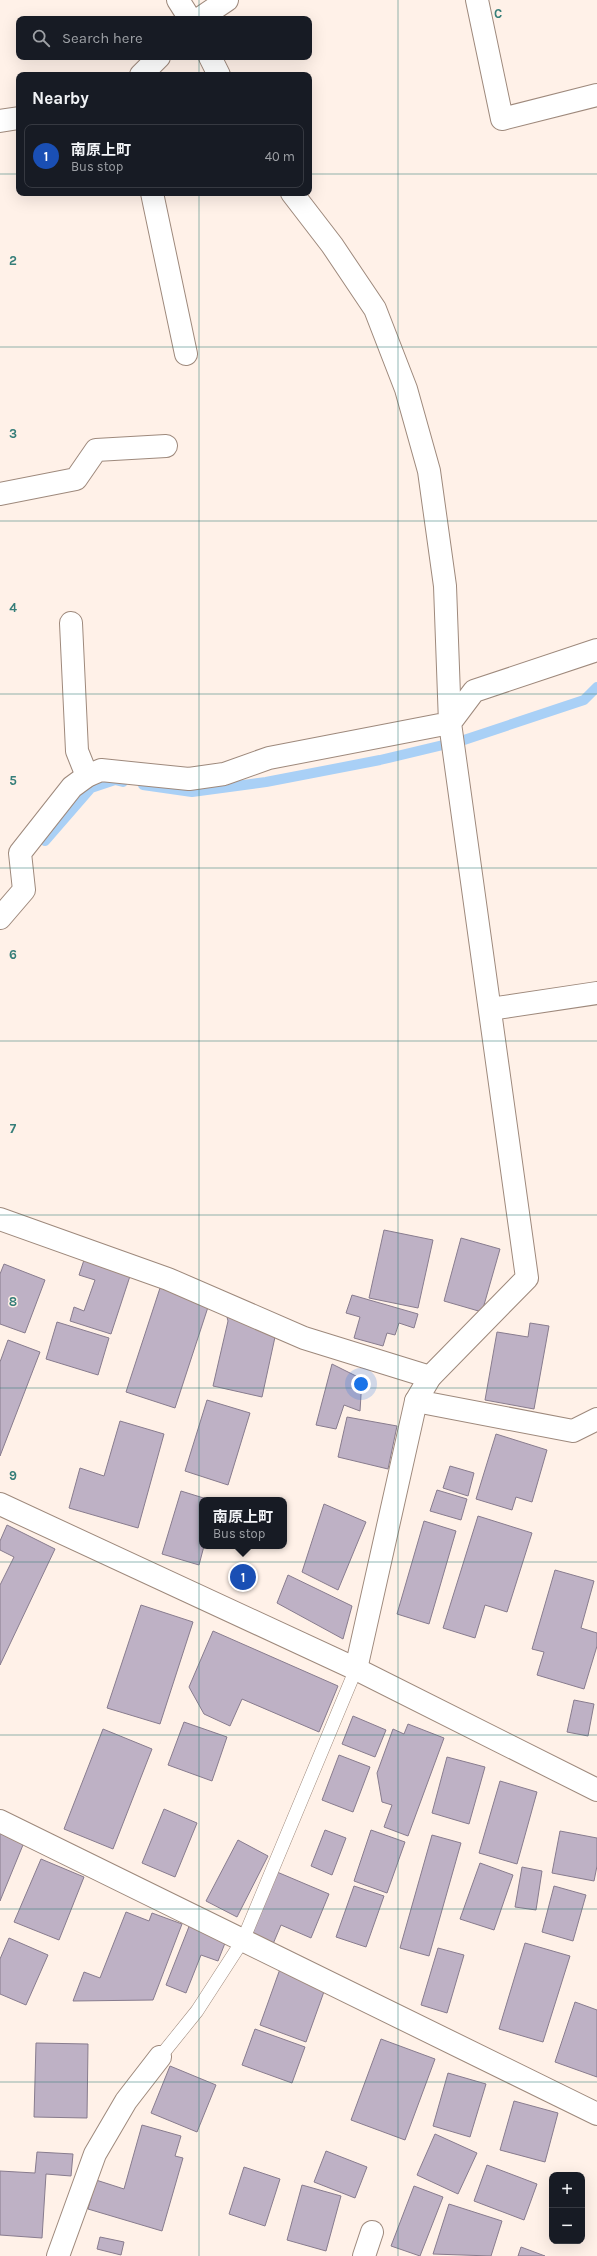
<!DOCTYPE html>
<meta charset="utf-8">
<style>
body{margin:0;font-family:Karla,"Noto Sans JP",sans-serif;background:#20242c;color:#f1f3f6}
.controls{position:absolute;right:12px;bottom:12px;display:grid;overflow:hidden;border-radius:8px;box-shadow:0 4px 16px #0002}
.controls button{width:36px;height:36px;display:grid;place-items:center;padding:0;border:0;border-bottom:1px solid #363941;background:#171b24;color:#f1f3f6;font:20px sans-serif}
.you{position:absolute;left:361px;top:1384px;width:14px;height:14px;margin:-10px;border:3px solid #fff;border-radius:50%;background:#1a73e8;box-shadow:0 0 0 6px #1a73e833}
.badge{display:grid;place-items:center;width:26px;height:26px;border-radius:50%;background:#0b8043;color:#fff;font-size:13px;font-weight:700}
.pin{position:absolute;translate:-50% -50%;border:2px solid #fff;box-shadow:0 1px 4px #0006}
.popup{position:absolute;left:199px;top:1497px;width:88px;height:52px;box-sizing:border-box;display:grid;place-content:center;border-radius:8px;background:#171b24;filter:drop-shadow(0 1px 3px #0005);font-size:13px;white-space:nowrap;color:#9ea1a6}
.popup b{font-size:15px;color:#f1f3f6}
.popup::after{content:'';position:absolute;left:50%;top:100%;margin-left:-8px;border:8px solid transparent;border-top-color:#171b24}
.list{margin:0;padding:0;list-style:none}
h2{display:flex;justify-content:space-between;align-items:center;height:52px;margin:0;padding:0 16px;font-size:17px}
h2 small{font-size:13px;font-weight:400;color:#9ea1a6}
.list li{display:grid;grid-template-columns:26px 1fr auto;gap:12px;align-items:center;box-sizing:border-box;height:64px;margin:0 8px 8px;padding:0 8px;border:1px solid #363941;border-radius:8px}
.list b{display:block;font-size:15px;white-space:nowrap}
.list p{margin:0;font-size:13px;white-space:nowrap;color:#9ea1a6}
.list em{font-size:13px;font-style:normal;color:#9ea1a6}
.icon{flex:none;width:22px;height:22px;fill:none;stroke:currentColor;stroke-width:2;stroke-linecap:round;stroke-linejoin:round}
.map{position:relative;flex:none;width:597px;height:2256px;overflow:hidden}
.search{position:absolute;background:#171b24;box-shadow:0 4px 16px #0002;left:16px;top:16px;width:296px;height:44px;display:flex;align-items:center;gap:10px;box-sizing:border-box;padding:0 14px;border-radius:8px;color:#9ea1a6;font-size:15px}
.panel{position:absolute;background:#171b24;box-shadow:0 4px 16px #0002;left:16px;top:72px;width:296px;height:124px;border-radius:8px}
.map>svg:first-child{display:block}
</style>
<div class="map">
<svg width="597" height="2256" viewBox="0 0 597 2256">
<rect width="100%" height="100%" fill="#fff1e8"/>
<g fill="none" stroke-linecap="round" stroke-linejoin="round">
<!-- stream -->
<g stroke="#a9d0f6" stroke-width="10">
<path d="M143,785L192,792L266,782L380,760L464,740L584,700L597,687"/>
<path d="M45,841L91,788L115,780L123,782"/>
</g>
</g>
<!-- building -->
<g fill="#beb1c5" stroke="#887c8e">
<path d="M384,1230L433,1240L418,1308L369,1298Z"/>
<path d="M461,1238L500,1249L482,1312L444,1301Z"/>
<path d="M86,1254L132,1270L111,1334L70,1321L74,1307L84,1311L95,1280L79,1275Z"/>
<path d="M4,1264L45,1280L25,1333L0,1324V1274Z"/>
<path d="M161,1285L210,1301L175,1408L126,1392Z"/>
<path d="M352,1295L418,1314L414,1328L399,1323L395,1335L387,1333L383,1346L354,1338L360,1317L346,1313Z"/>
<path d="M225,1309L275,1337L262,1397L213,1386L228,1321Z"/>
<path d="M57,1322L109,1338L98,1375L46,1359Z"/>
<path d="M530,1323L549,1326L534,1409L485,1400L497,1332L528,1337Z"/>
<path d="M8,1340L40,1352L0,1456V1362Z"/>
<path d="M332,1364L362,1379L360,1411L344,1405L336,1429L316,1425Z"/>
<path d="M207,1400L250,1413L228,1485L185,1471Z"/>
<path d="M347,1417L397,1426L388,1469L338,1457Z"/>
<path d="M120,1421L164,1434L138,1528L69,1508L80,1468L104,1476Z"/>
<path d="M496,1434L547,1450L532,1502L516,1497L512,1510L476,1499Z"/>
<path d="M450,1466L474,1473L468,1496L443,1488Z"/>
<path d="M437,1490L467,1499L461,1520L430,1511Z"/>
<path d="M181,1491L210,1500H202V1546H204L199,1565L162,1554Z"/>
<path d="M324,1504L366,1522L338,1590L302,1572Z"/>
<path d="M478,1516L532,1533L507,1612L485,1605L475,1638L443,1628Z"/>
<path d="M424,1521L456,1531L429,1624L397,1614Z"/>
<path d="M7,1525L55,1549L0,1665V1585L14,1557L0,1550V1541Z"/>
<path d="M555,1570L594,1581L581,1628L597,1633V1646L584,1689L537,1675L544,1652L532,1649Z"/>
<path d="M288,1575L352,1606L343,1639L277,1603Z"/>
<path d="M141,1605L193,1622L160,1724L107,1708Z"/>
<path d="M213,1631L338,1686L319,1732L242,1699L230,1726L204,1714L189,1687Z"/>
<path d="M574,1700L594,1704L588,1736L567,1732Z"/>
<path d="M353,1716L386,1730L375,1757L342,1744Z"/>
<path d="M184,1722L227,1737L212,1781L168,1765Z"/>
<path d="M408,1724L444,1738L408,1836L384,1827L392,1805L382,1802L377,1773L393,1729L404,1734Z"/>
<path d="M103,1729L152,1749L113,1849L64,1829Z"/>
<path d="M339,1755L370,1767L353,1812L322,1800Z"/>
<path d="M447,1757L485,1767L469,1824L432,1813Z"/>
<path d="M500,1781L537,1792L517,1864L479,1853Z"/>
<path d="M164,1809L197,1823L175,1877L142,1863Z"/>
<path d="M0,1830L25,1840L0,1901Z"/>
<path d="M325,1830L346,1838L332,1875L311,1866Z"/>
<path d="M371,1830L405,1842L387,1893L354,1881Z"/>
<path d="M560,1831L597,1838V1866L594,1881L552,1873Z"/>
<path d="M432,1835L461,1843L429,1956L400,1948Z"/>
<path d="M238,1840L268,1856L237,1917L206,1901Z"/>
<path d="M41,1859L84,1877L59,1940L14,1922Z"/>
<path d="M480,1863L513,1875L494,1930L460,1919Z"/>
<path d="M522,1867L542,1871L536,1910L515,1907Z"/>
<path d="M277,1872L329,1894L311,1938L281,1925L273,1944L251,1935Z"/>
<path d="M354,1886L384,1896L366,1947L336,1937Z"/>
<path d="M554,1886L586,1895L573,1941L542,1932Z"/>
<path d="M126,1912L149,1921L152,1913L182,1924L153,2000L73,2001L84,1972L100,1978Z"/>
<path d="M190,1924L227,1938L218,1961L201,1955L186,1993L166,1985Z"/>
<path d="M9,1938L48,1955L26,2005L0,1994V1959Z"/>
<path d="M525,1943L570,1956L543,2042L499,2029Z"/>
<path d="M438,1948L464,1955L447,2013L421,2005Z"/>
<path d="M280,1969L326,1986L306,2042L260,2025Z"/>
<path d="M575,2002L597,2010V2077L555,2062Z"/>
<path d="M255,2029L305,2047L292,2083L242,2065Z"/>
<path d="M381,2039L435,2059L405,2140L351,2120Z"/>
<path d="M36,2043L88,2044L87,2118L34,2117Z"/>
<path d="M170,2066L216,2085L197,2132L151,2113Z"/>
<path d="M448,2073L486,2084L470,2137L433,2126Z"/>
<path d="M514,2101L558,2113L545,2162L500,2150Z"/>
<path d="M142,2125L181,2136L175,2156L183,2158L162,2231L88,2209L96,2180L124,2189Z"/>
<path d="M435,2134L477,2153L458,2194L417,2175Z"/>
<path d="M326,2151L367,2167L355,2198L314,2182Z"/>
<path d="M37,2152L73,2154L71,2176L46,2174L42,2238L0,2235V2171L35,2173Z"/>
<path d="M487,2165L537,2184L524,2220L474,2201Z"/>
<path d="M244,2167L280,2179L265,2226L229,2214Z"/>
<path d="M302,2185L341,2196L326,2251L287,2240Z"/>
<path d="M414,2186L443,2197L420,2256L391,2246Z"/>
<path d="M449,2204L502,2221L491,2256L433,2254Z"/>
<path d="M100,2237L124,2242L121,2255L97,2249Z"/>
<path d="M521,2247L545,2256H518Z"/>
</g>
<g fill="none" stroke-linecap="round" stroke-linejoin="round">
<defs>
<path id="service" d="M160,2057L197,2011L243,1940L356,1669"/>
<g id="minor">
<path d="M178,0L190,19"/>
<path d="M477,0L502,119L597,95"/>
<path d="M199,19L227,0"/>
<path d="M210,57L219,75"/>
<path d="M141,75L159,57"/>
<path d="M0,121L19,118"/>
<path d="M152,193L186,354"/>
<path d="M0,494L76,479L96,450L166,446"/>
<path d="M71,623L77,751L87,776"/>
<path d="M0,918L24,890L20,853L72,787L87,776L101,770L189,779L224,774L269,758L450,723L445,586L429,471L406,389L375,309L332,245L292,193"/>
<path d="M490,1009L597,993"/>
<path d="M0,1219L168,1279L304,1338L430,1377"/>
<path d="M416,1401L573,1431L597,1419"/>
<path d="M0,1504L356,1669L597,1790"/>
<path d="M356,1669L416,1401L430,1377L527,1278L450,723L474,691L597,650"/>
<path d="M0,1821L597,2114"/>
<path d="M58,2256L95,2154L126,2101L160,2057"/>
<path d="M364,2256L372,2232"/>
</g>
</defs>
<!-- service casing -->
<use href="#service" stroke="#9e897c" stroke-width="14"/>
<!-- minor casing -->
<use href="#minor" stroke="#9e897c" stroke-width="24"/>
<!-- service -->
<use href="#service" stroke="#fff" stroke-width="13"/>
<!-- minor -->
<use href="#minor" stroke="#fff" stroke-width="22"/>
</g>
<!-- grid -->
<path fill="none" stroke="#367e79" stroke-width="1" stroke-opacity="0.55" d="M199,0V19M398,0V2256M199,57V75M0,174H19M309,174H597M199,193V2256M0,347H597M0,521H597M0,694H597M0,868H597M0,1041H597M0,1215H597M0,1388H597M0,1562H597M0,1735H597M0,1909H597M0,2082H597"/>
<g font-size="13" text-anchor="middle" font-weight="bold" fill="#367e79" stroke="#fff1e8" stroke-width="3" stroke-linejoin="round" paint-order="stroke">
<text x="498" y="18">C</text>
<text x="13" y="265">2</text>
<text x="13" y="438">3</text>
<text x="13" y="612">4</text>
<text x="13" y="785">5</text>
<text x="13" y="959">6</text>
<text x="13" y="1133">7</text>
<text x="13" y="1306">8</text>
<text x="13" y="1480">9</text>
</g>
</svg>
<div class="controls">
<button>+</button>
<button>−</button>
</div>
<div class="you"></div>
<div class="pin badge" style="left:243px;top:1577px;background:#1a4fb4">1</div>
<div class="popup"><b>南原上町</b>Bus stop</div>
<div class="search"><svg class="icon" aria-label="search" viewBox="0 0 24 24"><circle cx="10" cy="10" r="6"/><path d="M15 15l6 6"/></svg>Search here</div>
<section class="panel">
<h2>Nearby<small></small></h2>
<ul class="list">
<li><span class="badge" style="background:#1a4fb4">1</span><div><b>南原上町</b><p>Bus stop</p></div><em>40 m</em></li>
</ul>
</section>
</div>
